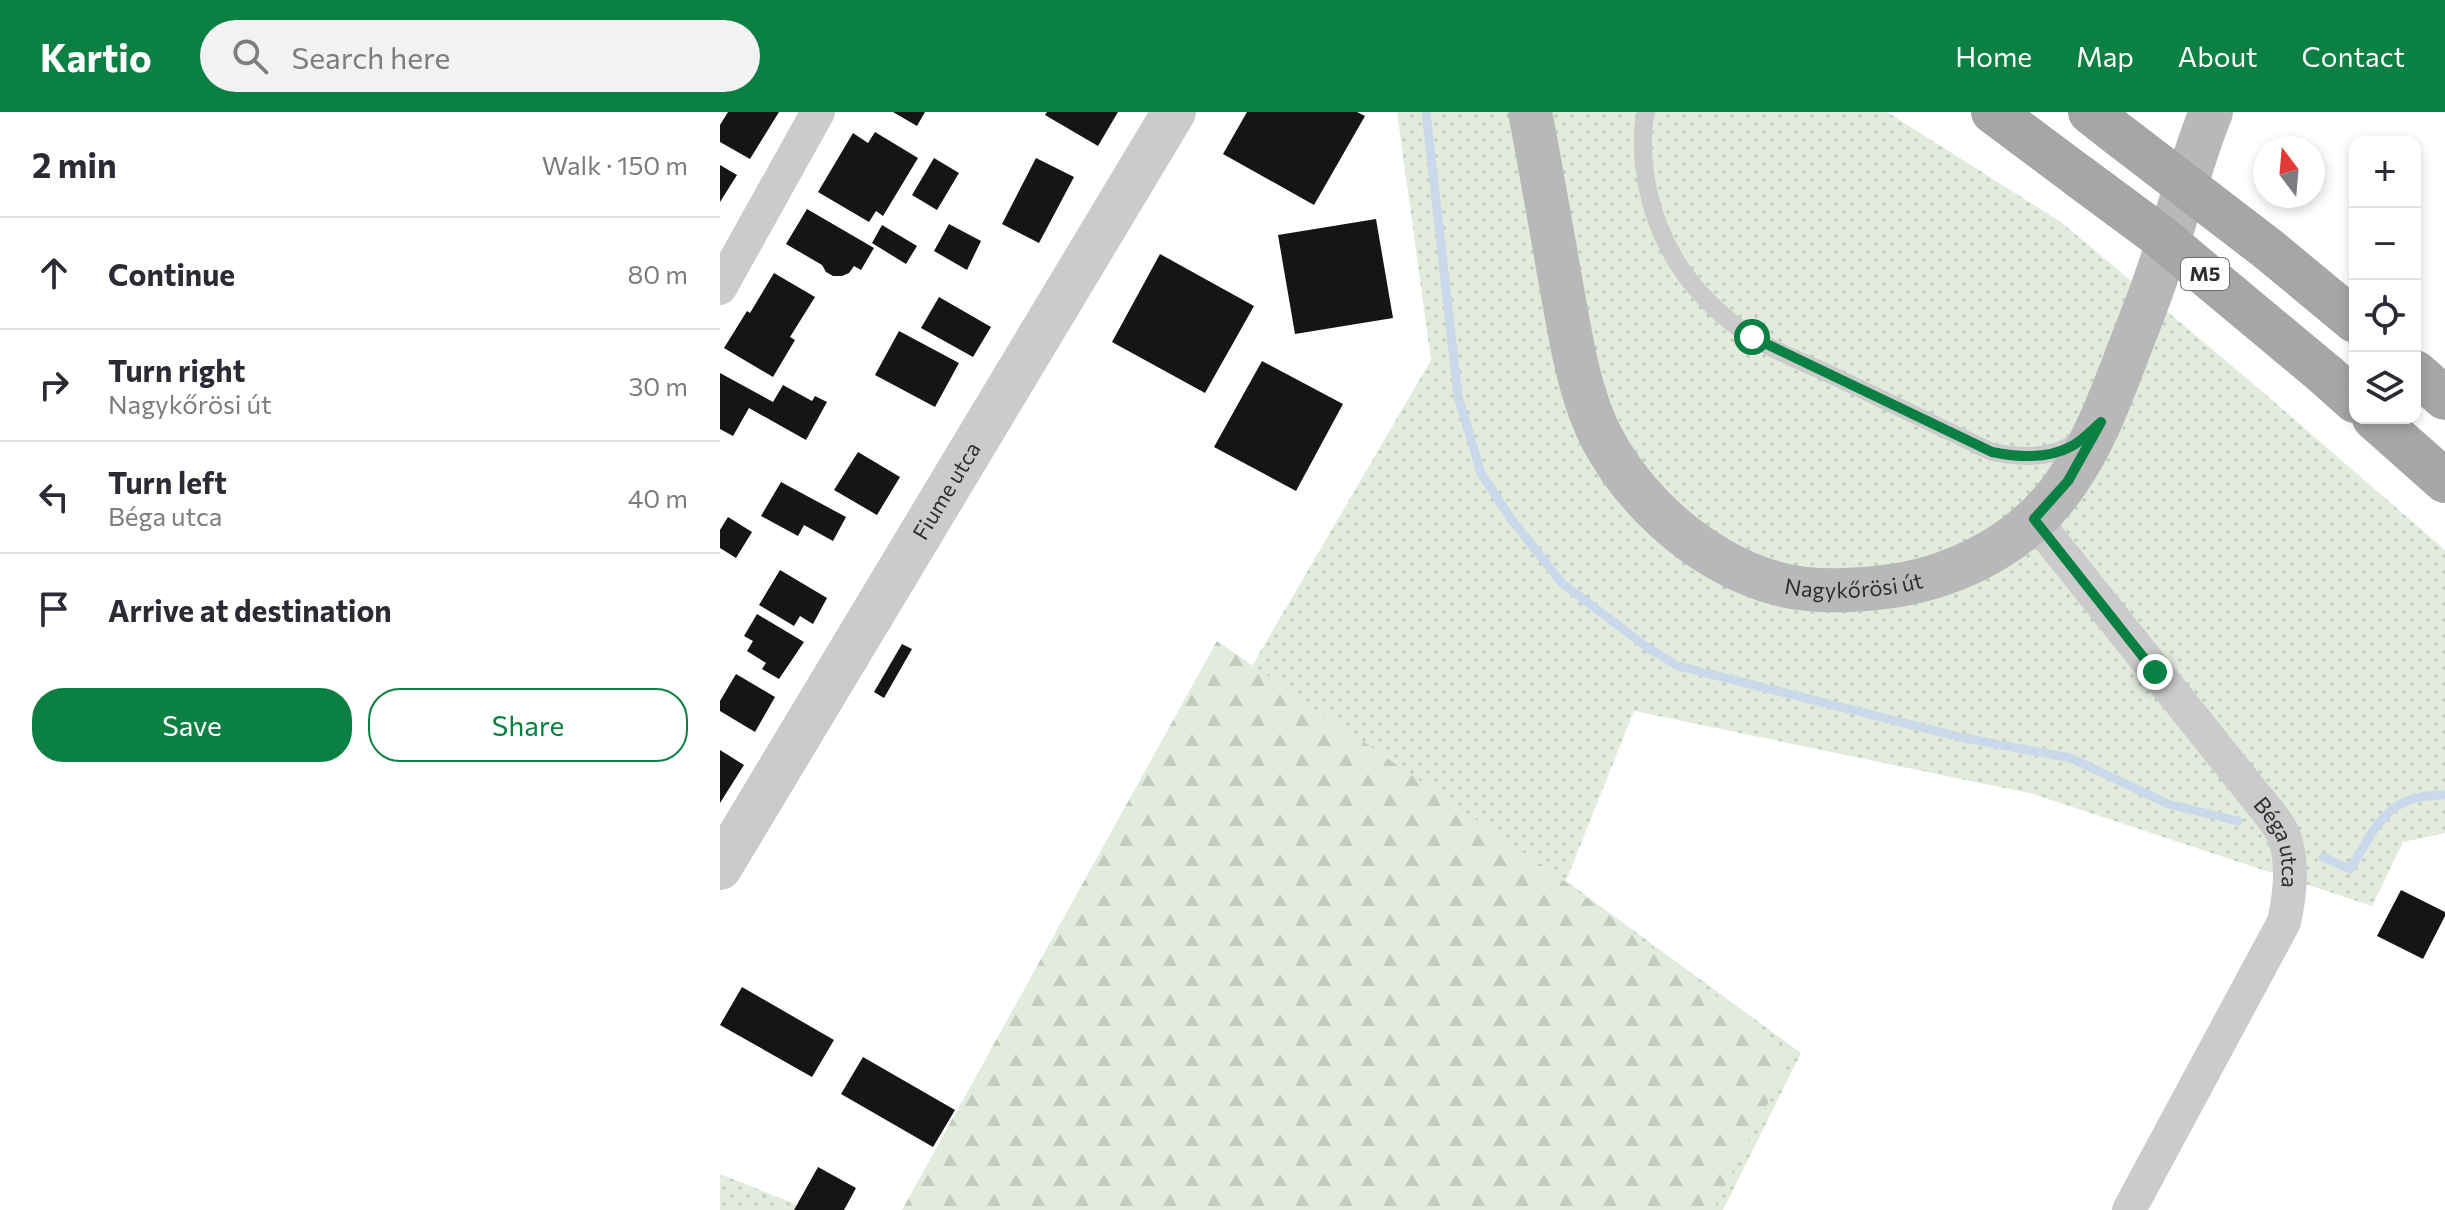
<!DOCTYPE html>
<meta charset="utf-8">
<style>
body{margin:0;font-family:Commissioner,sans-serif;background:#f2f2f3;color:#2b2b33}
.controls{position:absolute;right:24px;top:24px;display:grid;overflow:hidden;border-radius:16px;box-shadow:0 4px 12px #0003}
.controls button{width:72px;height:72px;display:grid;place-items:center;padding:0;border:0;border-bottom:2px solid #e1e1e2;background:#fff;color:#2b2b33;font:40px sans-serif}
.compass{position:absolute;left:1533px;top:24px;width:72px;height:72px;border-radius:50%;background:#fff;box-shadow:0 4px 12px #0003;rotate:344deg}
.stop{position:absolute;width:24px;height:24px;margin:-18px;border:6px solid #0b8043;border-radius:50%;background:#fff}
.stop.end{background:#0b8043;border-color:#fff;box-shadow:0 2px 8px #0008}
.list{margin:0;padding:0;list-style:none}
h2{display:flex;justify-content:space-between;align-items:center;height:104px;margin:0;padding:0 32px;font-size:34px}
h2 small{font-size:26px;font-weight:400;color:#7c7c81}
.list li{display:grid;grid-template-columns:52px 1fr auto;gap:24px;align-items:center;box-sizing:border-box;height:112px;padding:0 32px;border-top:2px solid #e1e1e2}
.list b{display:block;font-size:30px;white-space:nowrap}
.list p{margin:0;font-size:26px;white-space:nowrap;color:#7c7c81}
.list em{font-size:26px;font-style:normal;color:#7c7c81}
.actions{display:flex;gap:16px;padding:24px 32px}
.actions a{flex:1;padding:18px 0;border:2px solid #0b8043;border-radius:32px;text-align:center;font-size:28px;color:#0b8043}
.actions .main{background:#0b8043;color:#fff}
.icon{flex:none;width:44px;height:44px;fill:none;stroke:currentColor;stroke-width:2;stroke-linecap:round;stroke-linejoin:round}
.map{position:relative;flex:none;width:1725px;height:1098px;overflow:hidden}
header{display:flex;align-items:center;gap:48px;box-sizing:border-box;height:112px;padding:0 40px;background:#0b8043;color:#fff}
header strong{font-size:38px}
nav{display:flex;gap:44px;margin-inline-start:auto;font-size:28px}
.search{width:560px;height:72px;background:#f2f2f3;display:flex;align-items:center;gap:20px;box-sizing:border-box;padding:0 28px;border-radius:44px;color:#7c7c81;font-size:30px}
main{display:flex}
aside{flex:1;background:#fff}
.map>svg:first-child{display:block}
</style>
<header>
<strong>Kartio</strong>
<div class="search"><svg class="icon" aria-label="search" viewBox="0 0 24 24"><circle cx="10" cy="10" r="6"/><path d="M15 15l6 6"/></svg>Search here</div>
<nav><a>Home</a><a>Map</a><a>About</a><a>Contact</a></nav>
</header>
<main>
<aside>
<h2>2 min<small>Walk · 150 m</small></h2>
<ul class="list">
<li><svg class="icon" aria-label="ahead" viewBox="0 0 24 24"><path d="M12 20V5M6 11l6-6 6 6"/></svg><div><b>Continue</b></div><em>80 m</em></li>
<li><svg class="icon" aria-label="right" viewBox="0 0 24 24"><path d="M7 20v-9h11M14 6l5 5-5 5"/></svg><div><b>Turn right</b><p>Nagykőrösi út</p></div><em>30 m</em></li>
<li><svg class="icon" aria-label="left" viewBox="0 0 24 24"><path d="M17 20v-9H6M10 6l-5 5 5 5"/></svg><div><b>Turn left</b><p>Béga utca</p></div><em>40 m</em></li>
<li><svg class="icon" aria-label="arrive" viewBox="0 0 24 24"><path d="M6 21V4h12l-3 4 3 4H6"/></svg><div><b>Arrive at destination</b></div></li>
</ul>
<div class="actions"><a class="main">Save</a><a>Share</a></div>
</aside>
<div class="map">
<svg width="1725" height="1098" viewBox="0 0 1725 1098">
<defs>
<pattern id="grass-dots" width="8" height="8" patternUnits="userSpaceOnUse" patternTransform="scale(2)"><rect width="8" height="8" fill="#e3ebdd"/><path d="M2 2h.1M6 6h.1" fill="none" stroke="#c3cabe" stroke-width="1.8" stroke-linecap="round"/></pattern>
<pattern id="forest-firs" width="22" height="20" patternUnits="userSpaceOnUse" patternTransform="scale(2)"><rect width="22" height="20" fill="#e3ebdd"/><path d="M5 1l3.5 6h-7zM16 11l3.5 6h-7z" fill="#c3cabe"/></pattern>
</defs>
<rect width="100%" height="100%" fill="#fff"/>
<!-- grass -->
<g fill="url(#grass-dots)">
<path d="M677,0H1167L1341,110L1531,270L1725,438V721L1683,730L1652,794L1313,682L914,599L846,769L1081,941L1003,1098H214L711,248Z"/>
<path d="M0,1062L90,1098H0Z"/>
</g>
<!-- forest -->
<path fill="url(#forest-firs)" d="M497,529L832,760L1073,942L993,1098H182Z"/>
<g fill="none" stroke-linecap="round" stroke-linejoin="round">
<!-- stream -->
<g stroke="#cad9ea" stroke-width="9">
<path d="M706,0L738,284L761,361L791,407L842,471L928,536L958,554L1244,626L1351,646L1448,692L1518,709"/>
<path d="M1603,745L1630,757C1657,714 1666,682 1725,683"/>
</g>
</g>
<!-- building -->
<g fill="#151515">
<path d="M8,0H59L30,47L0,30V13Z"/>
<path d="M173,0H205L197,14Z"/>
<path d="M327,0H398L378,34L325,3Z"/>
<path d="M527,0H637L645,4L594,93L503,42Z"/>
<path d="M155,20L198,46L163,104L156,99L149,110L98,80L133,21L148,31Z"/>
<path d="M214,46L239,61L217,98L192,83Z"/>
<path d="M316,46L354,65L319,131L282,112Z"/>
<path d="M0,53L17,63L0,90Z"/>
<path d="M87,97L154,136L141,158L134,154L129,161L122,164H113L106,160L102,153L66,132Z"/>
<path d="M656,107L673,206L575,222L558,123Z"/>
<path d="M229,112L261,129L247,158L214,139Z"/>
<path d="M162,113L197,134L186,152L152,131Z"/>
<path d="M440,142L534,194L485,281L392,230Z"/>
<path d="M54,161L95,185L70,225L75,228L53,265L4,236L27,199L30,201Z"/>
<path d="M219,185L271,215L253,245L201,216Z"/>
<path d="M179,219L239,251L215,295L155,263Z"/>
<path d="M542,249L623,292L576,379L494,335Z"/>
<path d="M0,261L53,290L63,273L92,289L95,284L107,290L86,328L29,296L13,324L0,317Z"/>
<path d="M138,340L180,365L157,403L114,378Z"/>
<path d="M61,370L126,405L113,429L84,413L78,424L41,404Z"/>
<path d="M8,405L32,420L16,446L0,436V418Z"/>
<path d="M60,458L107,486L93,512L80,504L74,514L39,493Z"/>
<path d="M37,502L84,530L59,567L42,557L46,551L27,539L33,529L24,524Z"/>
<path d="M182,532L192,537L164,586L154,580Z"/>
<path d="M16,562L55,585L35,620L0,599V589Z"/>
<path d="M0,638L24,653L0,691Z"/>
<path d="M1681,778L1725,800V804L1703,847L1657,824Z"/>
<path d="M22,875L114,928L92,965L0,913Z"/>
<path d="M143,945L235,998L213,1035L121,982Z"/>
<path d="M98,1055L136,1076L124,1098H74Z"/>
</g>
<g fill="none" stroke-linecap="round" stroke-linejoin="round">
<!-- service -->
<path stroke="#cbcbcb" stroke-width="18" d="M926,0C920,26 923,53 928,78C942,142 977,188 1030,224C1055,240 1096,255 1124,269C1173,293 1223,316 1272,340C1301,346 1336,347 1360,327"/>
<!-- minor -->
<g stroke="#cbcbcb" stroke-width="34">
<path d="M0,176L98,0"/>
<path id="s1" d="M1314,407L1533,681C1542,693 1557,708 1563,722C1574,748 1570,783 1564,810L1409,1098"/>
</g>
<!-- tertiary -->
<path stroke="#cbcbcb" stroke-width="44" id="s2" d="M0,756L454,0"/>
<!-- secondary -->
<path stroke="#b8b8b8" stroke-width="44" id="s3" d="M810,0C821,57 831,115 841,172C849,215 855,258 870,299C898,377 979,452 1059,472C1089,480 1126,479 1156,476C1231,469 1306,432 1348,368C1373,332 1388,292 1404,251C1415,221 1428,191 1438,160C1457,107 1470,52 1491,0"/>
<!-- primary -->
<g stroke="#a6a6a6" stroke-width="44">
<path d="M1273,0L1360,65"/>
<path d="M1370,0L1394,19"/>
<path d="M1695,260L1725,286"/>
<path d="M1606,263L1635,289"/>
<path d="M1654,306L1725,369"/>
</g>
<!-- primary-bridge -->
<g stroke="#a6a6a6" stroke-width="44">
<path d="M1394,19L1548,137L1635,209"/>
<path d="M1360,65L1437,122L1606,263"/>
</g>
</g>
<g fill="none" stroke-linecap="round" stroke-linejoin="round">
<!-- route -->
<path stroke="#0b8043" stroke-width="10" d="M1032,225L1272,340C1296,345 1327,347 1350,335C1361,330 1372,318 1381,310L1348,369L1314,407L1435,560"/>
</g>
<g text-anchor="middle" stroke-width="8" stroke-linejoin="round" paint-order="stroke">
<!-- shield labels -->
<rect fill="#fff" stroke="#6d6d6d" stroke-width="2" x="1461" y="146" width="48" height="32" rx="6"/>
<g font-size="20" font-weight="bold" fill="#2e2e2e">
<text x="1485" y="169">M5</text>
</g>
<!-- street labels -->
<g font-size="22" fill="#2e2e2e" stroke="#fff">
<text dy="8" stroke="none"><textPath href="#s2" startOffset="440">Fiume utca</textPath></text>
<text dy="8" stroke="none"><textPath href="#s3" startOffset="646">Nagykőrösi út</textPath></text>
<text dy="8" stroke="none"><textPath href="#s1" startOffset="408">Béga utca</textPath></text>
</g>
</g>
</svg>
<div class="controls">
<button>+</button>
<button>−</button>
<button><svg class="icon" aria-label="locate" viewBox="0 0 24 24"><circle cx="12" cy="12" r="6"/><path d="M12 2v4M12 18v4M2 12h4M18 12h4"/></svg></button>
<button><svg class="icon" aria-label="layers" viewBox="0 0 24 24"><path d="M12 4l9 5-9 5-9-5zM3 14l9 5 9-5"/></svg></button>
</div>
<svg class="compass" viewBox="-18 -18 36 36"><path d="M0-13l5 13h-10z" fill="#e53935"/><path d="M0 13l5-13h-10z" fill="#7c7c81"/></svg>
<div class="stop" style="left:1032px;top:225px"></div>
<div class="stop end" style="left:1435px;top:560px"></div>
</div>
</main>
